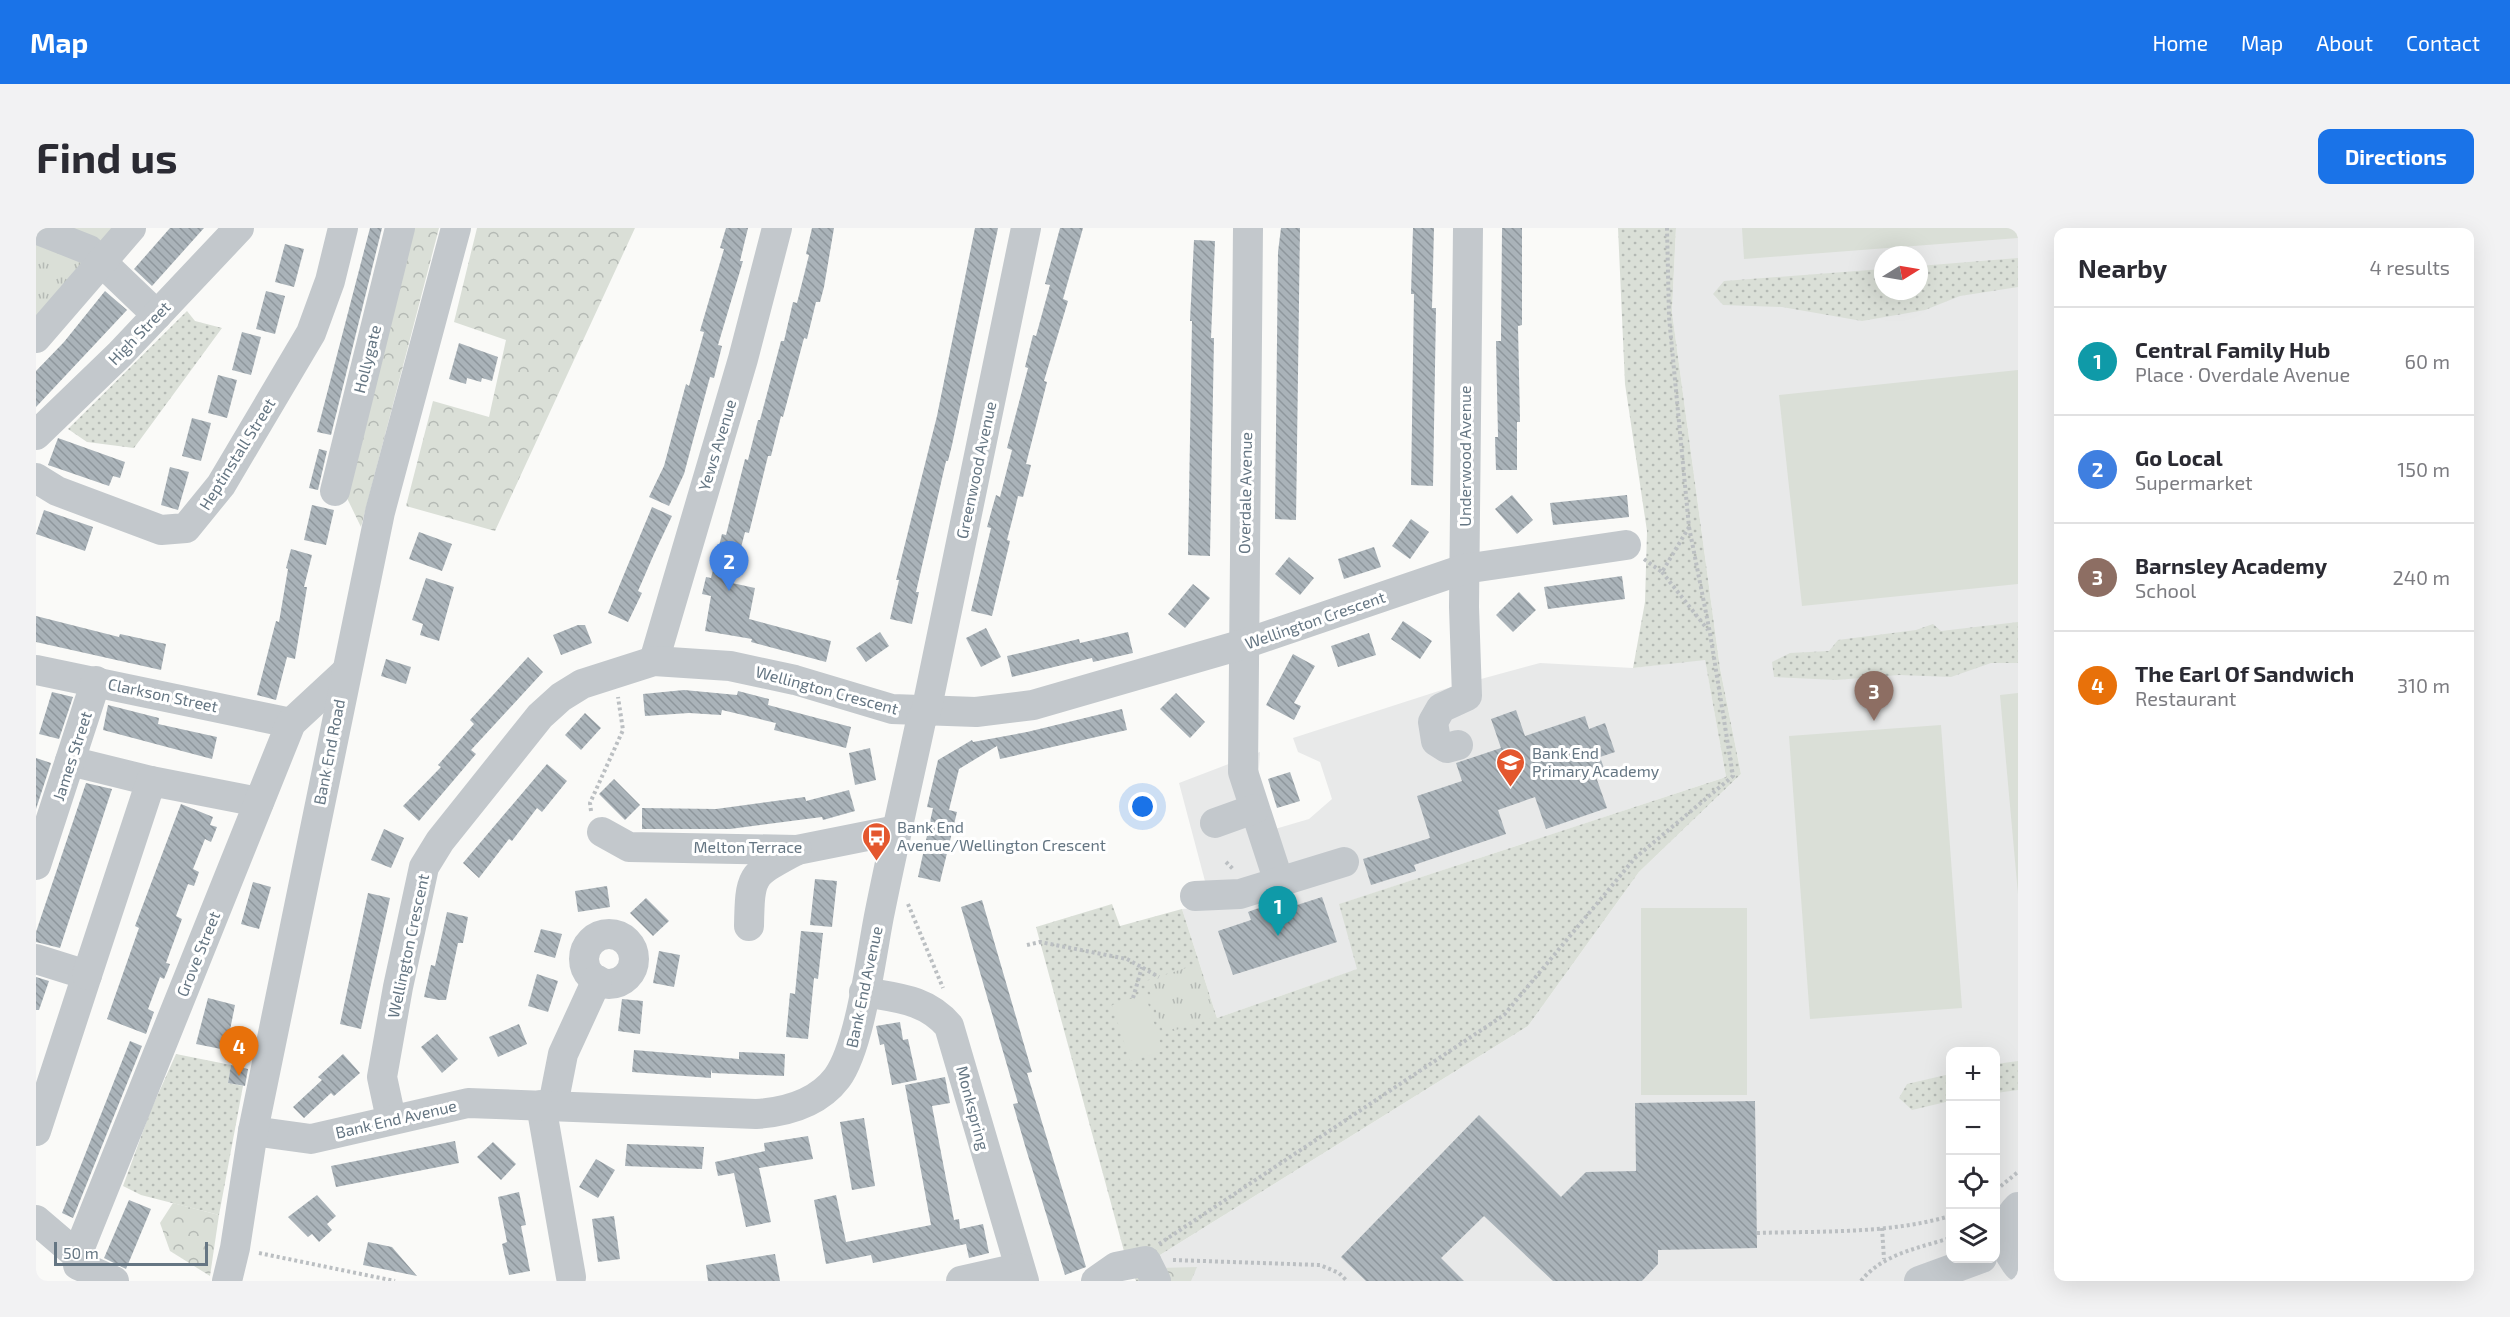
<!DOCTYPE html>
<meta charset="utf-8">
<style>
body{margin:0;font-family:"Exo 2",sans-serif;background:#f2f2f3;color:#2b2b33}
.controls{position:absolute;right:18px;bottom:18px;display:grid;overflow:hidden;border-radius:12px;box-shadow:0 6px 24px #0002}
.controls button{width:54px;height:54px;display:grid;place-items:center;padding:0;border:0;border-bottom:2px solid #e1e1e2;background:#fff;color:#2b2b33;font:30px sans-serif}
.compass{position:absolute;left:1838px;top:18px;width:54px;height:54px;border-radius:50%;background:#fff;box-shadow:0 6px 24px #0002;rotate:79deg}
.scale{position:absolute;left:18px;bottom:15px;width:154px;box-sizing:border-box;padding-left:6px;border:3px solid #657683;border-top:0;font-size:16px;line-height:21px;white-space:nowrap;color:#657683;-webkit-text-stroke:4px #fff;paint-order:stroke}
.you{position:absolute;left:1107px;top:579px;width:21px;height:21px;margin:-15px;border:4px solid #fff;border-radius:50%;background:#1a73e8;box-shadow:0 0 0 9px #1a73e833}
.badge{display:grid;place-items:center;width:39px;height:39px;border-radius:50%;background:#1a73e8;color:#fff;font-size:20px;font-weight:700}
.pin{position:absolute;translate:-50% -50px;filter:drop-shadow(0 2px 3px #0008)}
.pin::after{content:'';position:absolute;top:32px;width:21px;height:18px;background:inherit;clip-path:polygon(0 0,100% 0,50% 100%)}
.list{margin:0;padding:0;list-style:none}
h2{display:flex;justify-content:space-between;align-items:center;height:78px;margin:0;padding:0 24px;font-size:26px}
h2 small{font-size:20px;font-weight:400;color:#7c7c81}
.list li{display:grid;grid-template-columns:39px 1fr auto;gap:18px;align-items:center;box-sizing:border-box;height:108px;padding:0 24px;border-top:2px solid #e1e1e2}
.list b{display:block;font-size:22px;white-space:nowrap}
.list p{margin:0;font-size:20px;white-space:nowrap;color:#7c7c81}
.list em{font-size:20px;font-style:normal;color:#7c7c81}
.icon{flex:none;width:33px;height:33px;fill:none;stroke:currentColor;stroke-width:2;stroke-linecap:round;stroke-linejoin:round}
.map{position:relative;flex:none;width:1982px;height:1053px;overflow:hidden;border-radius:12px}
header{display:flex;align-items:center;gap:36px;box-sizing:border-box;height:84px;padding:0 30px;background:#1a73e8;color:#fff}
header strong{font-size:28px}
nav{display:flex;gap:33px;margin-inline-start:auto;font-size:21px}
.intro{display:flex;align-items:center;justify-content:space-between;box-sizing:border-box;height:144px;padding:0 36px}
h1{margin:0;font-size:42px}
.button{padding:15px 27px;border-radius:12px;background:#1a73e8;color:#fff;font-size:21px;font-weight:700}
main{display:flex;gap:36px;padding:0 36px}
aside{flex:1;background:#fff;border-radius:12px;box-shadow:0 6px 24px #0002}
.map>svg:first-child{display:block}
</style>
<header>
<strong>Map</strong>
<nav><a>Home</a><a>Map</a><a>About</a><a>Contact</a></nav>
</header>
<div class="intro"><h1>Find us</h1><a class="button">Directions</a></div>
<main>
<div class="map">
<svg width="1982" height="1053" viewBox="0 0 1982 1053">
<defs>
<pattern id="grass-dots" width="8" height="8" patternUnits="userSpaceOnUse" patternTransform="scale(1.5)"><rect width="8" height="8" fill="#dadfd7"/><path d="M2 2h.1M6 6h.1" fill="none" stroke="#b4b9b4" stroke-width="1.8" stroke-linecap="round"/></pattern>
<pattern id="forest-crowns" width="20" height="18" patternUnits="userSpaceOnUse" patternTransform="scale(1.5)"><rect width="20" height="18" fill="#dadfd7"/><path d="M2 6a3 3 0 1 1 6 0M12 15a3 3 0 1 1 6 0" fill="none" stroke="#b4b9b4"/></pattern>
<pattern id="park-tufts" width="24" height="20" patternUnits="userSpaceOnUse" patternTransform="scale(1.5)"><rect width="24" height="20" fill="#dadfd7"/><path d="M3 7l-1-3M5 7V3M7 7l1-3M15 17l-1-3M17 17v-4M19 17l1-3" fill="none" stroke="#b4b9b4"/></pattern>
<pattern id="building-back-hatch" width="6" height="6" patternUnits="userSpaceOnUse" patternTransform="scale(1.5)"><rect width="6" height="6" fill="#aab3b9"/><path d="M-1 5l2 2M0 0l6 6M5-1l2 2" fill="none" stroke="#8e969c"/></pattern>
</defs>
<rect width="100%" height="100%" fill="#fafaf8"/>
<!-- built -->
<g fill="#e8e9e9" fill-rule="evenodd">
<path d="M1640,0H1982V1053H1130L1124,1027L1492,798L1603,644L1705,546L1684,440L1636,84ZM1847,27H1883V63H1847ZM1914,824H1960V1030H1914Z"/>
<path d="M1669,431L1690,549L1304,676L1322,741L1181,790L1146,681L1161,680L1170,657L1143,555L1224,524L1222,553L1239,601L1273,591L1296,571L1284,534L1262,524L1257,510L1412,460L1504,435L1597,440Z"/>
</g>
<!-- grass -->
<g fill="url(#grass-dots)">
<path d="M1582,0H1640L1636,84L1684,440L1705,546L1603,644L1492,798L1124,1027L1130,1053H1100L1089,1027L1000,699L1076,676L1084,698L1146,681L1181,790L1321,741L1303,676L1690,549L1669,432L1597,440L1609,374L1611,303L1589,156Z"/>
<path d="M1982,30V59L1924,68L1889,82L1826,93L1746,79L1687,77L1677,66L1688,53L1847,41V63H1883V38Z"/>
<path d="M151,83L159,93L186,100L98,220L51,214L32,201Z"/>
<path d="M1982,394V435H1955L1915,449L1863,447L1800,452L1738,449L1736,434L1754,425L1793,423L1802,412L1880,402L1897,396L1905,403Z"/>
<path d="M140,826L195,837L192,855L207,858L183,987L105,967L87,958L114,884Z"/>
<path d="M1982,833V862L1960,865V836Z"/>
<path d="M1914,846V873L1876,882L1863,870L1871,856Z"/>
</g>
<!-- forest -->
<g fill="url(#forest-crowns)">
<path d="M371,0H403L325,299L309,266Z"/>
<path d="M441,0H599L459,303L370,278L397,173L453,189L470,112L418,94Z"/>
<path d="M137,975L183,987L174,1048L134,1023L124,995Z"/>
<path d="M1161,1039L1155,1053H1130L1123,1040Z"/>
</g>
<!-- park -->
<g fill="url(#park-tufts)">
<path d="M0,0H89L0,100Z"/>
<path d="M1162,736L1179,789L1128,806L1110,753Z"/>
</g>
<!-- pitch -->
<g fill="#dadfd7">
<path d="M1706,0H1982V10L1708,31Z"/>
<path d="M1982,142V356L1766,378L1743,167Z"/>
<path d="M1982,465V666L1964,467Z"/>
<path d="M1905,497L1926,780L1774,791L1753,508Z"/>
<rect x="1605" y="680" width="106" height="187"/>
<path d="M1109,766L1127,823L1094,833L1076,777Z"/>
</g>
<!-- building -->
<g fill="url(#building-back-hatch)">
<path d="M134,0H168L116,58L98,41Z"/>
<path d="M334,0H346L295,207L281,204Z"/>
<path d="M690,0H712L704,33H707L682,117L686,118L678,150L674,149L648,246L633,278L613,269L628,238L650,156L653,158L668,104L664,103L688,21L684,20Z"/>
<path d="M776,0H798L788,59L784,74H780L771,111L768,110L747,189L745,188L735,228H732L713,305L709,304L696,355L719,360L713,391L795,413L790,434L715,414L716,411L669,403L675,368L666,366L670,349L675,350L686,306L690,307L709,231L712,232L722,192H724L745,113H748L757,74L761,75L773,27L770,26Z"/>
<path d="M939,0H962L916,217L912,233H910L880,364H883L876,396L854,391L863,352H860L901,188Z"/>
<path d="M1024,0H1047L1027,71L1032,73L1008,153L1011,154L990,236L995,237L987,269L982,268L977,289L971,312L974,313L956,388L935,383L955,300L951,299L960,267L964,269L976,222L971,220L992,140L989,139L997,107L1000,108L1014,57L1009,56Z"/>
<path d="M1245,0H1264L1260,292L1239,291L1242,24Z"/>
<path d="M1377,0H1398L1396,80H1400L1397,258L1375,257L1378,66H1375Z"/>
<path d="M1466,0H1486V97L1482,98L1484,194H1481V242H1460L1459,209H1462L1460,113H1465Z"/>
<path d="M1158,12L1179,13L1175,110H1178L1174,328L1152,327L1156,93H1154Z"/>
<path d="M249,16L268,21L258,59L239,54Z"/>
<path d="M69,63L91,82L0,179V143L28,114Z"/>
<path d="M230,63L249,68L239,106L220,101Z"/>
<path d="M206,104L225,109L215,147L196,142Z"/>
<path d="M423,115L462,129L456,153L446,150L445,154L431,150L430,156L413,151Z"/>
<path d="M182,147L201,152L191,190L172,185Z"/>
<path d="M156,190L175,195L165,233L146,228Z"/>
<path d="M22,210L89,234L84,250L77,248L73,258L12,237Z"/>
<path d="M283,221L291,223L282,262L273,260Z"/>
<path d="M134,239L153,244L142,282L125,277Z"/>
<path d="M1476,267L1497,292L1481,306L1459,281Z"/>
<path d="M1591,267L1593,289L1517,297L1514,275Z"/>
<path d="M276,277L298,282L290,317L268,312Z"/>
<path d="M616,279L636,288L618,326L602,363L606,365L592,394L572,385Z"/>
<path d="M8,282L57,299L49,323L0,306Z"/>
<path d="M1375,291L1393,304L1374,331L1356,318Z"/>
<path d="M383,304L416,316L406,343L373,331Z"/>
<path d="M1338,319L1345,339L1308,351L1302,331Z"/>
<path d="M255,321L276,327L268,359H271L259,431L251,429L240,472L221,467L240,393L243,394L252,341L250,340Z"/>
<path d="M1253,329L1278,350L1264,367L1239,346Z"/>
<path d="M1586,348L1589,371L1512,381L1508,359Z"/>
<path d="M390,350L418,359L403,413L384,407L387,396L376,392Z"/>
<path d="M1157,356L1174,370L1149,400L1132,386Z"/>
<path d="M1483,364L1500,382L1477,404L1460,387Z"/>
<path d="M0,388L83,409L84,406L130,416L125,442L0,414Z"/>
<path d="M1367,393L1396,413L1384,431L1355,411Z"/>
<path d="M542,397H549L556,415L525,427L517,407Z"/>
<path d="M950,400L965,429L945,439L930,410Z"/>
<path d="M844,404L853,418L830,434L820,420Z"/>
<path d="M1092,404L1097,425L1057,434L1056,430L976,449L971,428L1043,411L1044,415Z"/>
<path d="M1333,405L1340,427L1302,439L1295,418Z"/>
<path d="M1257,426L1279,438L1258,475L1265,478L1258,492L1230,477Z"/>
<path d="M492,429L507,444L435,522L440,526L383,593L367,578L405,539L402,537L438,496L434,492Z"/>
<path d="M350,431L375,439L370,456L345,448Z"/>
<path d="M648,462L701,467L702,463L733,471L732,477L815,499L810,520L738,502L740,495L686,482L685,487L653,485L609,488L607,466Z"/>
<path d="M16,464L37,469L23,511L3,506Z"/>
<path d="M1140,465L1169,494L1154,510L1124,481Z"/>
<path d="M72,477L123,490L122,496L181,509L176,531L67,502Z"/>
<path d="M1086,481L1091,502L964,531L961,518L923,541L913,582L921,584L904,654L882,649L897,580L891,579L902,532L936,512L937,514L991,504Z"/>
<path d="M1480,482L1489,508L1549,488L1553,501L1569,495L1579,524L1564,529L1569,543L1559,546L1571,580L1510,601L1499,569L1462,582L1470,606L1378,637L1380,643L1335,657L1327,631L1394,610L1381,568L1426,553L1420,535L1465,520L1455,491Z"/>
<path d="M549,485L565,500L545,522L529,507Z"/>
<path d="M834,520L840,552L819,557L813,525Z"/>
<path d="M0,530L15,535L0,581Z"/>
<path d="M511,536L531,553L506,584L501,580L476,613L473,611L443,650L427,635Z"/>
<path d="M1254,544L1264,573L1241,580L1232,551Z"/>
<path d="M578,551L604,577L589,592L563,566Z"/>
<path d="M50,555L76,561L24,720L0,714V704Z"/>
<path d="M813,562L819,583L787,592L786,589L694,601H606V580L680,581L769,569L770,573Z"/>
<path d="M145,576L177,589L174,597L181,599L175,614L169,611L157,641L163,644L158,658L152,656L140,688L146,691L130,735L134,736L131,744L128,751L124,749L112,781L118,784L110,806L71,791L103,700L99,698Z"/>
<path d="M348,601L368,610L355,640L335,632Z"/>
<path d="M779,651L801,653L796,699L774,697Z"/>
<path d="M217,654L235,659L223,701L205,696Z"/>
<path d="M571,658L574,679L542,684L539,663Z"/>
<path d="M332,665L354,670L325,801L304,796Z"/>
<path d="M1286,669L1301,714L1197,747L1182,703L1215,692L1212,684L1220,681L1234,677L1236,685Z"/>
<path d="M610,670L633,693L617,708L594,685Z"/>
<path d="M946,672L996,844L991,845L1050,1039L1029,1047L990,921L977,876L982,875L925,679Z"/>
<path d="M411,684L432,689L427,715H422L410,772H403L388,769L395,737L399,738Z"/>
<path d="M505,701L526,706L519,730L498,724Z"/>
<path d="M765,703L787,705L782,751L778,750L772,811L750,809L754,765L759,766Z"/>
<path d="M623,723L644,727L638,759L617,755Z"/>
<path d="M501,746L522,753L512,784L492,778Z"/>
<path d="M0,749L13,753L3,782H0Z"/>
<path d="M172,770L199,777L190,822L160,816Z"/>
<path d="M586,771L607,773L604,806L582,803Z"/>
<path d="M864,794L867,812L872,811L881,852L856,857L848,816L844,817L840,798Z"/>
<path d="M483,796L491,816L462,829L453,809Z"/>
<path d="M401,806L422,831L406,845L385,819Z"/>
<path d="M94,813L106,818L37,990L26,985Z"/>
<path d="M598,822L703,831V824L749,826L748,848L676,845L675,841V850L596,844Z"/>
<path d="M307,826L324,845L298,868L295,865L268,890L257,879L286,852L282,849Z"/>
<path d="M195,837L212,841L209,858L192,855Z"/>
<path d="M909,849L914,875L896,878L918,992L923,991L924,1001L947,996L953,1025L933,1030L930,1016L837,1035L835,1027L790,1036L778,972L800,967L810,1014L895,997L869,857Z"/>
<path d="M1719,873L1721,1020L1622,1022V1036L1606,1053H1517L1448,988L1405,1030L1428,1053H1330L1305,1029L1443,887L1525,969L1550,944L1600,943L1599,875Z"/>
<path d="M828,890L839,958L816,962L804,894Z"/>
<path d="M772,908L777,931L723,940L735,994L710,999L698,945L682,948L679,934L729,923L728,915Z"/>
<path d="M419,913L423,935L300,959L295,938Z"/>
<path d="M457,914L480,936L465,952L441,929Z"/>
<path d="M591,916L668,919L666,941L589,938Z"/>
<path d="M560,931L579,942L562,970L543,959Z"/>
<path d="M483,964L490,997L485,998L494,1043L473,1047L466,1016L471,1014L462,969Z"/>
<path d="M281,967L300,988L291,996L296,1002L283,1014L276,1006L272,1009L252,989Z"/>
<path d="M93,972L115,981L90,1041L68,1030Z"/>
<path d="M578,988L584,1031L562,1034L556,991Z"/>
<path d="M332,1014L356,1019L381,1048L327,1037Z"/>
<path d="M739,1026L744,1053H672L670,1037Z"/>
</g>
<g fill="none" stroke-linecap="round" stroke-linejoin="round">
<!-- path -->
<g stroke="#bbbfc2" stroke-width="4" stroke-dasharray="3 3" stroke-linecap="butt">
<path d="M1608,331L1626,344L1653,299L1633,89L1631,0"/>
<path d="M1626,344L1672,402"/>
<path d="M555,583L554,575L587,502L582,469"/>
<path d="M1190,634L1198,642"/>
<path d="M872,676L907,760"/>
<path d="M991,717L1004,714L1091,731L1123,749"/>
<path d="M1097,770L1106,739"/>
<path d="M1960,962L1982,944"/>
<path d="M1846,1000L1848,1031"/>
<path d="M1721,1005C1785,1003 1853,1006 1914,988"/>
<path d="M1123,1016L1468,787L1599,630L1697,548L1674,405L1653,299"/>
<path d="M223,1025L359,1053"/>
<path d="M1137,1032L1284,1037L1303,1045L1311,1053"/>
<path d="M1825,1053C1846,1026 1883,1020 1914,1010"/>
</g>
<!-- minor -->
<g stroke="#c3c8cc" stroke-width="30">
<path d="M1212,0L1207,544L1243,654"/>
<path d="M0,1L53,22L121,87"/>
<path d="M0,110L95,0"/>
<path d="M0,207L84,126L203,0"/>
<path d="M0,250L21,263L125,302L150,300L185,257L275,105L294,53L307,0"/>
<path d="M299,263L364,0"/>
<path d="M618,433L707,131L741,0"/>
<path d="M0,442L255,495"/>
<path d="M1422,517L1411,520L1400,513L1397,494L1405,480L1431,468L1428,379L1432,0"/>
<path d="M34,533L115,553"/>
<path d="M1179,595L1218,581"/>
<path d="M566,604L593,619L761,622L861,602"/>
<path d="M0,637L60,453"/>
<path d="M1159,668L1204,666L1308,634"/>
<path d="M713,698C714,645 715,647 761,622"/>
<circle cx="573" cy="731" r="25"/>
<path d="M0,731L51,747L0,903"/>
<path d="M51,747L115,553L223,574"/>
<path d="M828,764C861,770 890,771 913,798L988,1053"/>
<path d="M505,877L535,1049"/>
<path d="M517,877L527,826L561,752"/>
<path d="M355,891L346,849L362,759L388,639L404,613L504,488L525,469L546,456L618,433L694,438L759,452L856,481L940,484L997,477L1208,416L1428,341L1590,317"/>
<path d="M217,903L275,911L432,875L720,886C750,884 782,875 801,850C824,819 835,729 843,688C856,623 871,558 885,493L890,484L990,0"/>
<path d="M1982,979C1965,996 1966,1019 1982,1038"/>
<path d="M0,992L41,1027"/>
<path d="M78,1053L42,1037L41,1027L255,495L310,444"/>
<path d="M191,1053L199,1020L217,903L344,284L420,0"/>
<path d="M925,1053L983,1040"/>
<path d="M1060,1053L1080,1039L1110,1033L1120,1053"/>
<path d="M1883,1053L1946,1030"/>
</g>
</g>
<!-- icons -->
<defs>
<symbol id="school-pin" viewBox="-11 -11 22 30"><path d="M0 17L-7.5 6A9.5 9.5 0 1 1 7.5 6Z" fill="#e4572e" stroke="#fff"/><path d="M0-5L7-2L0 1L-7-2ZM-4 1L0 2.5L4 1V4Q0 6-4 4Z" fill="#fff"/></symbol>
<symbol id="bus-pin" viewBox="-11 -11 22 30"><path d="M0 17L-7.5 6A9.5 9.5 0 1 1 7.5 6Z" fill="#e4572e" stroke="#fff"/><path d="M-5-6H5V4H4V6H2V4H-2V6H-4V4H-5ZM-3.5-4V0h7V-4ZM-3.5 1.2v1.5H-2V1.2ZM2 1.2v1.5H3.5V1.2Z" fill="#fff"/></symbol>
</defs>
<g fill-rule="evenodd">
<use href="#school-pin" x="1458" y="518" width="33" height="45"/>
<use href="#bus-pin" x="824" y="592" width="33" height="45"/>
</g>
<g text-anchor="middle" stroke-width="6" stroke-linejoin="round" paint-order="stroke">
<!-- street labels -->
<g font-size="16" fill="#657683" stroke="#fff">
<text transform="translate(103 105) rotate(-46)" y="6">High Street</text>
<text transform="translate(331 131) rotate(-76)" y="6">Hollygate</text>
<text transform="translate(681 217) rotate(-73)" y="6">Yews Avenue</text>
<text transform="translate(201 226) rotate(-58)" y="6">Heptinstall Street</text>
<text transform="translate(1429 228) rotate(-90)" y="6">Underwood Avenue</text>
<text transform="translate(940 242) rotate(-78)" y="6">Greenwood Avenue</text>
<text transform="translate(1209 265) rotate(-89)" y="6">Overdale Avenue</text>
<text transform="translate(1279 392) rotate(-19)" y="6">Wellington Crescent</text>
<text transform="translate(791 462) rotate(15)" y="6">Wellington Crescent</text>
<text transform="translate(127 467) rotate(12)" y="6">Clarkson Street</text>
<text transform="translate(293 524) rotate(-79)" y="6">Bank End Road</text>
<text transform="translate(36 528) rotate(-72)" y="6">James Street</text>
<text x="712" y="625">Melton Terrace</text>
<text transform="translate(372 718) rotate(-78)" y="6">Wellington Crescent</text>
<text transform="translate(162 726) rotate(-68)" y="6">Grove Street</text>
<text transform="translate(828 759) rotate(-78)" y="6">Bank End Avenue</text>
<text transform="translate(937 880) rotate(75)" y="6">Monkspring</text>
<text transform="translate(360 891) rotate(-13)" y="6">Bank End Avenue</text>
</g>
<!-- poi labels -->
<g font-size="16" fill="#657683" stroke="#fff" text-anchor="start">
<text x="1496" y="531">Bank End<tspan x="1496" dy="18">Primary Academy</tspan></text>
<text x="861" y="605">Bank End<tspan x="861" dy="18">Avenue/Wellington Crescent</tspan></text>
</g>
</g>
</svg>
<div class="controls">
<button>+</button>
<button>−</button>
<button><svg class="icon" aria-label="locate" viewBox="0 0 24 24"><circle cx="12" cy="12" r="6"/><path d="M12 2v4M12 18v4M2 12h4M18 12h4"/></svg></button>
<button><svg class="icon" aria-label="layers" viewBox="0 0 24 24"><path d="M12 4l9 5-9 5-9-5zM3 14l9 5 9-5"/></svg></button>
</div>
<svg class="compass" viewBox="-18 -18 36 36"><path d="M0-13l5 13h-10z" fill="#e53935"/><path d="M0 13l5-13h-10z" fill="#7c7c81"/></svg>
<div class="scale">50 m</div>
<div class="you"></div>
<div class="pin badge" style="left:1242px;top:708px;background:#0f9aa8">1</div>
<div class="pin badge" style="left:693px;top:363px;background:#3f7fe0">2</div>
<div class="pin badge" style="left:1838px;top:493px;background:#8d6e63">3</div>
<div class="pin badge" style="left:203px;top:848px;background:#e8710a">4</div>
</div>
<aside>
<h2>Nearby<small>4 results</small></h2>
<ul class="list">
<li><span class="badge" style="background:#0f9aa8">1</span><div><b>Central Family Hub</b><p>Place · Overdale Avenue</p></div><em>60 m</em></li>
<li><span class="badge" style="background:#3f7fe0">2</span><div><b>Go Local</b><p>Supermarket</p></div><em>150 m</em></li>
<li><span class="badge" style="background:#8d6e63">3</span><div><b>Barnsley Academy</b><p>School</p></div><em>240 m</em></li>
<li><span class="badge" style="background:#e8710a">4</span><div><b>The Earl Of Sandwich</b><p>Restaurant</p></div><em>310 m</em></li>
</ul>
</aside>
</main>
